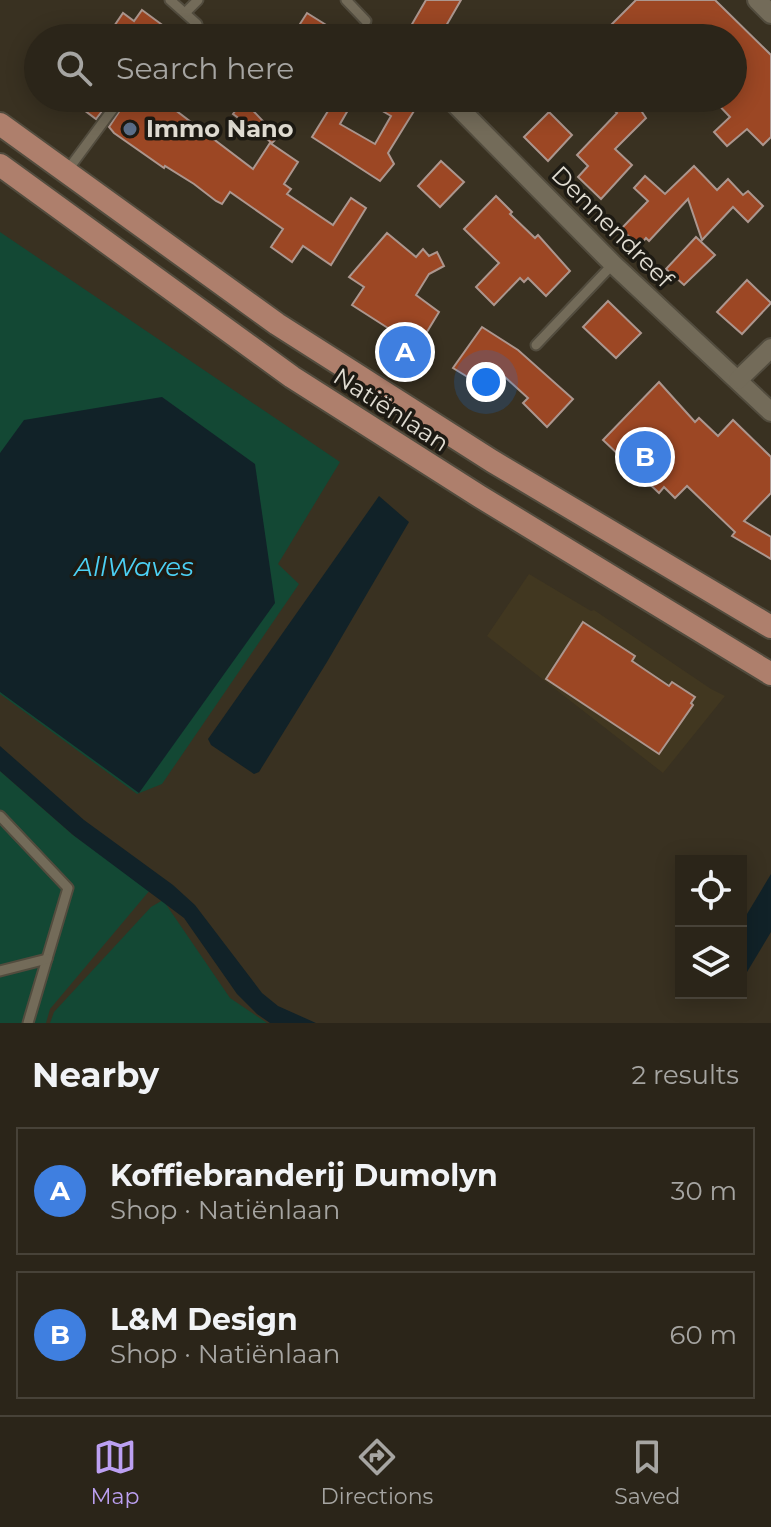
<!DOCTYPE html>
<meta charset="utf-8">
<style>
body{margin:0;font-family:Montserrat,sans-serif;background:#332d22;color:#f1f3f6}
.controls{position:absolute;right:24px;bottom:24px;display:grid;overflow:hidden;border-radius:0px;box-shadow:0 4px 20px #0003}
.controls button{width:72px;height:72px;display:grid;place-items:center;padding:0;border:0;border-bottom:2px solid #474238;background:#2b2519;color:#f1f3f6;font:40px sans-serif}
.you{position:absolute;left:486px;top:382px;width:28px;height:28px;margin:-20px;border:6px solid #fff;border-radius:50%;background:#1a73e8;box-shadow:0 0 0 12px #1a73e833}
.badge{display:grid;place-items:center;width:52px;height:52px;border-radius:50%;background:#bca0f2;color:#fff;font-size:26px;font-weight:700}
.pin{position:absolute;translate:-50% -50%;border:4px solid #fff;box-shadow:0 2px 8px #0006}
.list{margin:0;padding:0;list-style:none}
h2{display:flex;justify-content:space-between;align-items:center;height:104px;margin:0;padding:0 32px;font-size:34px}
h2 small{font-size:26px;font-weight:400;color:#a6a5a2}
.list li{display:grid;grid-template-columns:52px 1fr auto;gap:24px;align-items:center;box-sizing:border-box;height:128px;margin:0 16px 16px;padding:0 16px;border:2px solid #474238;border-radius:0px}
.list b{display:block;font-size:30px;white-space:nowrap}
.list p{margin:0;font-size:26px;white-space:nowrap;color:#a6a5a2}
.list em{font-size:26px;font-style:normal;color:#a6a5a2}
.icon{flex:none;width:44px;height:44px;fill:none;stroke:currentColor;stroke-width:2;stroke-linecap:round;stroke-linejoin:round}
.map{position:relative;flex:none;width:771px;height:1023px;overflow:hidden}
.search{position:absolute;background:#2b2519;box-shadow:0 4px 20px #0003;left:24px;right:24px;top:24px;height:88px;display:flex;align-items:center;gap:20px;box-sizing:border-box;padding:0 28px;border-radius:44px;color:#a6a5a2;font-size:30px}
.sheet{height:392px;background:#2b2519}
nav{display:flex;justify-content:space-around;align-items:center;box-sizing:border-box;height:112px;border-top:2px solid #474238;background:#2b2519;font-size:22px;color:#a6a5a2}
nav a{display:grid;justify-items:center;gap:4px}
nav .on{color:#bca0f2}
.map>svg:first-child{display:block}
</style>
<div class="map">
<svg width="771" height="1023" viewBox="0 0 771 1023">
<rect width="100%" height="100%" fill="#393121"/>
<!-- built -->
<path fill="#413720" d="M529,574L591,611L594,610L711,689L725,696L663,773L487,636Z"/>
<!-- green -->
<g fill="#134834">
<path d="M0,232L340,462L278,564L299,584L162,784L137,794L0,694Z"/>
<path d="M0,771L73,835L150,890L50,1009L46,1023H0Z"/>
<path d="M163,900L230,998L267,1023H50L54,1012L151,907Z"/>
</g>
<!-- water -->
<g fill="#112228">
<path d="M162,397L255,464L275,603L139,793L0,692V453L24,420Z"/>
<path d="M379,496L409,522L327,662L259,772L254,774L211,745L208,739Z"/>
<path d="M0,746L84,820L173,885L195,905L262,993L278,1006L316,1023H270L257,1014L237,994L184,918L73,835L0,771Z"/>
<path d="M771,874V932L741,982V924Z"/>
</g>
<!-- building -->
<g fill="#9c4724" stroke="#ac968e" stroke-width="2">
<path d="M426,0H461L439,38H404Z"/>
<path d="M636,0H715L771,55V137L763,145L747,129L727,146L714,132L730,117L712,98H733V38H598Z"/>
<path d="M142,10L180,38H106L123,13L134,21Z"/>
<path d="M307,13L347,38H291Z"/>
<path d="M68,98H112L96,119Z"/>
<path d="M128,98H176L170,106L253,169L270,143L298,162L284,184L291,189L287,194L333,225L351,198L366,208L331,265L303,246L292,262L271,247L283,229L230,192L222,204L216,201L194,184L165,166L164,168L114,133L109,127Z"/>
<path d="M336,98H355L340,124L375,144L391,116L360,98H422L388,153L394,164L380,181L312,137Z"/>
<path d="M602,98H646L638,106L646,118L615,149L632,165L601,199L578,177L588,166L577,155L617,113Z"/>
<path d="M243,100L278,137L272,143L233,114Z"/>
<path d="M549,112L572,135L548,161L524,137Z"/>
<path d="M441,161L464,182L440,207L418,186Z"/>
<path d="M694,166L717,190L728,179L743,195L748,191L763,206L748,222L733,207L702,240L688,199L649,241L646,238L639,246L621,229L648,201L634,188L645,176L665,194Z"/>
<path d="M496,196L512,212L510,214L535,238L538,235L570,271L546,296L528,278L524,282L520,278L494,305L476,287L499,263L464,229Z"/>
<path d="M387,233L416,257L423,249L429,256L437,252L444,266L429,274L416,295L439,312L408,363L383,347L391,330L352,305L364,287L349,277Z"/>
<path d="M696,237L715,255L684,285L666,269Z"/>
<path d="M747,280L771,303L742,334L717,312Z"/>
<path d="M608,301L641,333L616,358L583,327Z"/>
<path d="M482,327L518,350L573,399L547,427L523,403L528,398L496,369L484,387L453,368Z"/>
<path d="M659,382L695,422L699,418L718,436L733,420L771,457V493L744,521L771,537V559L732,536L735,532L687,486L675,498L664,487L659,493L603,440Z"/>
<path d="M583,622L635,656L632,661L669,686L672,682L695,697L691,703L693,705L659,754L546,679Z"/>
</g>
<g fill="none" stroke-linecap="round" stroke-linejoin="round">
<defs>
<g id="service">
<path d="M170,0L197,24"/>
<path d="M346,0L366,21"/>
<path d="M186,12L198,0"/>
<path d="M67,171L121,98"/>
<path d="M536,345L613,264"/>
<path d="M0,816L68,888L28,1023"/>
<path d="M0,971L47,959"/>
</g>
<g id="minor">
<path d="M757,0L771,14"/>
<path d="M455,104L613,264L771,412"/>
<path d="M738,380L771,348"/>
</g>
<g id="primary">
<path d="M0,124L277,324L492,461L771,627"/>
<path d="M0,165L292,377L479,496L771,674"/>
</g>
</defs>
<!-- service casing -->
<use href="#service" stroke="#524c3e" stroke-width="13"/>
<!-- minor casing -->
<use href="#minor" stroke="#524c3e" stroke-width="22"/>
<!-- primary casing -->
<use href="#primary" stroke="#524c3e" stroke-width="26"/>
<!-- service -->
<use href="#service" stroke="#736b59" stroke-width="9"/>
<!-- minor -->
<use href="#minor" stroke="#736b59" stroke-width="18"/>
<!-- primary -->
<use href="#primary" stroke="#ae7f6c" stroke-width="22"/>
</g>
<!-- markers -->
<circle fill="#5c6f8a" stroke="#1d1a13" stroke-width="3" cx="130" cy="129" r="8"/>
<g text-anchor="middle" stroke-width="7" stroke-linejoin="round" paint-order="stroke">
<!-- poi labels -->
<g font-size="24" font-weight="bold" fill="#e1ddd3" stroke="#1d1a13" text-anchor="start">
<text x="146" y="137">Immo Nano</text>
</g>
<!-- street labels -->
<g font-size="24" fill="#e1ddd3" stroke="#1d1a13">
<text transform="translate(612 227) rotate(45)" y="8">Dennendreef</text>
<text transform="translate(391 410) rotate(33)" y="8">Natiënlaan</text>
</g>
<!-- water labels -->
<g font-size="26" font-style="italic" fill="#4cd0f4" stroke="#1d1a13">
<text x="134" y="576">AllWaves</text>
</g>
</g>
</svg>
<div class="controls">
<button><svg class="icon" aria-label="locate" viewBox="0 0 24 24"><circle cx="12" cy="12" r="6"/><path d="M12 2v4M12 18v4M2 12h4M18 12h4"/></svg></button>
<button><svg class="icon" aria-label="layers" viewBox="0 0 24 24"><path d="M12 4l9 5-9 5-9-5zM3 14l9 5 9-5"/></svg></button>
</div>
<div class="you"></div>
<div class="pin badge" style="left:405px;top:352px;background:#3f7fe0">A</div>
<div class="pin badge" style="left:645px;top:457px;background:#3f7fe0">B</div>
<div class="search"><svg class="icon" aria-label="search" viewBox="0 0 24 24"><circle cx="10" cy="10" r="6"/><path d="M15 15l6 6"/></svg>Search here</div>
</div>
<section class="sheet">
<h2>Nearby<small>2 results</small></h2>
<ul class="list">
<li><span class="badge" style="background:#3f7fe0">A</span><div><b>Koffiebranderij Dumolyn</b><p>Shop · Natiënlaan</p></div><em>30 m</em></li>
<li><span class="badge" style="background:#3f7fe0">B</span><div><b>L&amp;M Design</b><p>Shop · Natiënlaan</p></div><em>60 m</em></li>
</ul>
</section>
<nav>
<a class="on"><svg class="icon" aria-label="map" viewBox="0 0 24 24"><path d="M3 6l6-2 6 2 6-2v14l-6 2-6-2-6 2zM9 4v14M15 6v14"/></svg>Map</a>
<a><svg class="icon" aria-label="directions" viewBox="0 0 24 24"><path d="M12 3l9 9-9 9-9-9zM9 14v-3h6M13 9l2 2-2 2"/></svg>Directions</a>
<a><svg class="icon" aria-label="saved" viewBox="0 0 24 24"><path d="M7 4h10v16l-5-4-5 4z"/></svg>Saved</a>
</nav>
